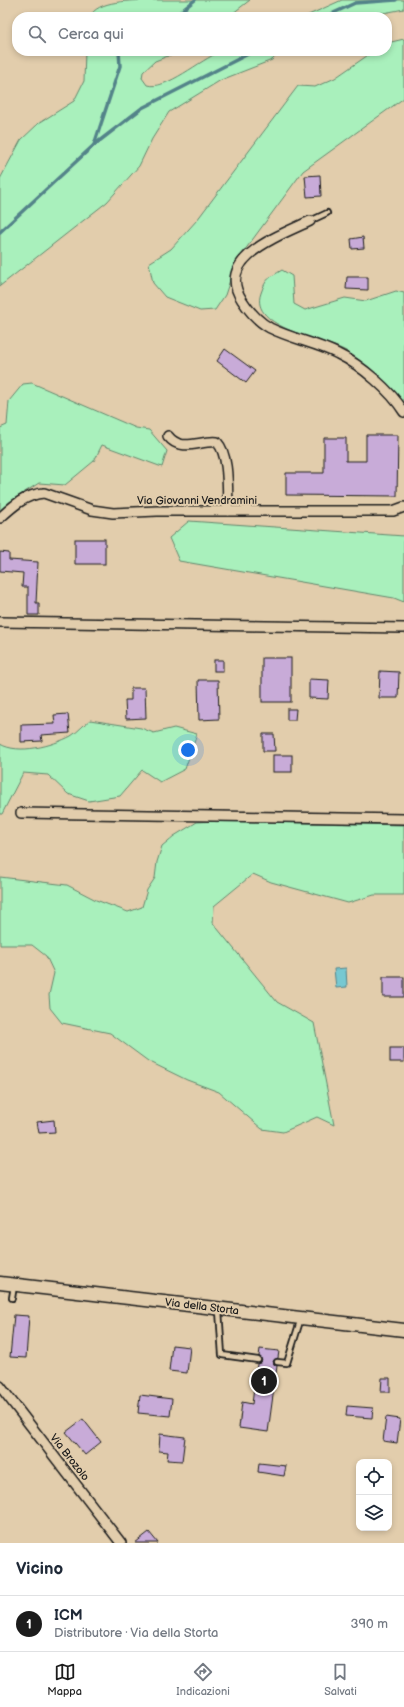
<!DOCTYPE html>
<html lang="it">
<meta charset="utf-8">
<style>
body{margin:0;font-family:"Balsamiq Sans",sans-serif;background:#f2f2f3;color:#1f2937}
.controls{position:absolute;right:12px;bottom:12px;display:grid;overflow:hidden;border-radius:8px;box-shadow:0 2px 6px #0003}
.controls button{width:36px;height:36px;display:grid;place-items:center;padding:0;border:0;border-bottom:1px solid #e0e1e3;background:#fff;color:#1f2937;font:20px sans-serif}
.you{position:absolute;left:188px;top:750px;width:14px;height:14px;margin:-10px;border:3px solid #fff;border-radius:50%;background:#1a73e8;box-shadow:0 0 0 6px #1a73e833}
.badge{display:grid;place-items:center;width:26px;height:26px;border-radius:50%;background:#1c1c1c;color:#fff;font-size:13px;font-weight:700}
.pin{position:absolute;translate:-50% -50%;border:2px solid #fff;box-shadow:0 1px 4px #0006}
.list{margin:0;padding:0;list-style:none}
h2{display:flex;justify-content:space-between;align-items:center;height:52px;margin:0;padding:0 16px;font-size:17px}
h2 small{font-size:13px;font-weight:400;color:#747a83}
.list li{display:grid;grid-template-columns:26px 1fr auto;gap:12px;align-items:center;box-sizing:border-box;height:56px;padding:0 16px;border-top:1px solid #e0e1e3}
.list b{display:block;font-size:15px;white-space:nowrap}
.list p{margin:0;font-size:13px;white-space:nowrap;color:#747a83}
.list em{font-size:13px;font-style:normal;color:#747a83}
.icon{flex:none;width:22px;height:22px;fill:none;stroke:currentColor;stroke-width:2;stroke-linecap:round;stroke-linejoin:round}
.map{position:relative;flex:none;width:404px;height:1543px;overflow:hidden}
.search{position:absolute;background:#fff;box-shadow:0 2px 6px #0003;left:12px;right:12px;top:12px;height:44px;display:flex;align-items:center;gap:10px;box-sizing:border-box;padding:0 14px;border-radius:16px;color:#747a83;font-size:15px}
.sheet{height:108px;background:#fff}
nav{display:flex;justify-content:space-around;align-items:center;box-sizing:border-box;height:56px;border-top:1px solid #e0e1e3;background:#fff;font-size:11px;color:#747a83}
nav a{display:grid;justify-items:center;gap:2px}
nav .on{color:#1c1c1c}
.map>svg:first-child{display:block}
</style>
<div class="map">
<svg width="404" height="1543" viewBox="0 0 404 1543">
<rect width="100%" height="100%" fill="#e2cdac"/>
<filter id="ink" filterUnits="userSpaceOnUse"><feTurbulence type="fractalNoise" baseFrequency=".025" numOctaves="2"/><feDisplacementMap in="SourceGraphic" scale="8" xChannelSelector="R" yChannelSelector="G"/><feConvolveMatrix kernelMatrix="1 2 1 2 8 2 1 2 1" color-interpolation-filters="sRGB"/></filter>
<g filter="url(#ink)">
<!-- green -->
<g fill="#a9f0bc" stroke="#62866c">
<path d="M149,0H250L228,17H90C96,0 133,1 149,0Z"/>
<path d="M342,0H404V9L368,16L304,17Z"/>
<path d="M404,39V98L303,171L236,262L225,295L215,310L200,311L165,297L153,283L149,263L171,249L197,220L298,86L315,87L335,78L374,51H387V43Z"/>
<path d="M85,51H181L155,61L143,72L142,78L147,85C166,91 201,59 220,52C229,48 269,51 281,51L272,60L221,80L169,112L152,139L139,166L107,202L0,286V179L21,140L39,123L74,101L84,81Z"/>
<path d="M282,270L292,276L294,304L305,310L345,298L366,301L396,291L404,293V405C388,385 368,364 346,351C325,339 248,328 261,293C266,278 269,278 282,270Z"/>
<path d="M32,383L136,428L149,430L167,451L162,467L102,445L94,461L65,485L39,483L9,502L0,510V428L7,425L9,401L23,384Z"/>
<path d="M189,521L404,536V602L394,598L179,561L169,538Z"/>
<path d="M90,720L141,728L154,733L174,728L197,734L185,769L160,782L142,770L120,796L89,801L68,794L48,775L23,773L2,814H0V744C19,755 52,746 71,736C78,732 84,724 90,720Z"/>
<path d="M216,821L404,825V895H374L348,903L271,882L253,874L214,906L213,923L277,1002L314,1023L334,1125L317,1117L283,1132L262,1129L219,1092L187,1080L148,1061L110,1033L62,1023L50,1008L49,995L54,973L46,956L32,945H0V877L67,885L96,900L128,912L142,907L147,890L155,878L157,862L162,846L174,836L197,822Z"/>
</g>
<!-- water -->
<path fill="#77c8d1" stroke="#538389" d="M346,968L347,987L336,988L334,969Z"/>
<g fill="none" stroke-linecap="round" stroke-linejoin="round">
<!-- stream -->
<g stroke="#538389" stroke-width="3.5">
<path d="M174,17L195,0"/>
<path d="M325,17L355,3L396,0"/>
<path d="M94,145L120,66L119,51"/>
<path d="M0,232L94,145L142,108L254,51"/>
</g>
</g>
<!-- building -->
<g fill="#c8abd8" stroke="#1c1c1c">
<path d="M320,175L321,196L307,197L305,176Z"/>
<path d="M363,237L364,248L352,249L351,239Z"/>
<path d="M347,277H368V290L346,289Z"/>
<path d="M225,349L255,371L246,383L217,361Z"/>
<path d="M366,435H398L397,496L286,495V473H324V438H346V461H366Z"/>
<rect x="75" y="539" width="30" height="25"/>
<path d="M0,552L9,553V560L38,562L36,603H39V615H28V587H22L23,573L0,571Z"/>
<rect x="262" y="658" width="29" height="44"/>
<rect x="214" y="660" width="9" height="11"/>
<path d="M380,671L399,672L398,698H379Z"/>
<path d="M309,679L329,680L328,699L309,698Z"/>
<path d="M198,680H218L219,719L199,720Z"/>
<path d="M131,688H145L146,718L126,719L125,700H131Z"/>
<path d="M287,709H296L295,720H287Z"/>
<path d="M68,714L70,733L41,735L42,741L21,742V725L55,724L54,715Z"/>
<path d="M263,734H274L275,751H263Z"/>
<rect x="273" y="755" width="19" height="17"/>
<rect x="383" y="977" width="21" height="20"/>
<rect x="390" y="1048" width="14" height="14"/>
<path d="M54,1120L55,1132L39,1133L37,1122Z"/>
<path d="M14,1315L29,1316L26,1358L10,1357Z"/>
<path d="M172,1345L190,1347L187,1373L169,1371Z"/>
<path d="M260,1349L279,1351L278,1358L273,1361L274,1364L277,1366L268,1432L239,1428L242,1402L252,1404L257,1364L262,1361L259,1356Z"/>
<path d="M382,1378H390V1392H381Z"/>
<path d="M140,1395L172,1399L170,1416L138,1413Z"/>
<path d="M347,1406L373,1408L372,1418L346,1416Z"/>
<path d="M386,1417L400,1419L397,1443L383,1441Z"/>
<path d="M83,1419L101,1442L85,1455L66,1432Z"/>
<path d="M160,1434L185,1437L182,1461L167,1460L168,1452L159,1451Z"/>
<path d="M259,1463L286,1466L284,1476L258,1472Z"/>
<path d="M149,1532L158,1543H135Z"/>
</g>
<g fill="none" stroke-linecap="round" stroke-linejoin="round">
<defs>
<g id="service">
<path d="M310,221L327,213"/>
<path d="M12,1298L14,1286"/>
<path d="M219,1310L222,1355L258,1360"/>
<path d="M277,1362L287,1363L301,1318"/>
</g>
<g id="minor">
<path d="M310,221C281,235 214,258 242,300C249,311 259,322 270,328C292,339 317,343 338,354C361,365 391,391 404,412"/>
<path d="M168,436C181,453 200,440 217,442C230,456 227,492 228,511"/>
<path d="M0,518C12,507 26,494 44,493L92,510L113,513L157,511H393L404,507"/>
<path d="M0,622L404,628"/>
<path d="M21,813L404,819"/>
<path d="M0,1386L121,1543"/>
</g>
<path id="secondary" d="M0,1283L404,1330"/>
</defs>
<!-- service casing -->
<use href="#service" stroke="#1c1c1c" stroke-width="8"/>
<!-- minor casing -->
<use href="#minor" stroke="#1c1c1c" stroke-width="12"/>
<!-- secondary casing -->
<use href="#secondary" stroke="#1c1c1c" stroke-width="15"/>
<!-- service -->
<use href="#service" stroke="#e2cdac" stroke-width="4.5"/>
<!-- minor -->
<use href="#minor" stroke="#e2cdac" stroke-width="9"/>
<!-- secondary -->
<use href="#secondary" stroke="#e2cdac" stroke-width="12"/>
</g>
</g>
<g text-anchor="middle" stroke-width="4" stroke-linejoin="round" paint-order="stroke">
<!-- street labels -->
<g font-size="11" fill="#1c1c1c" stroke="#e2cdac">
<text x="197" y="504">Via Giovanni Vendramini</text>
<text transform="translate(202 1306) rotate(7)" y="4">Via della Storta</text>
<text transform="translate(70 1457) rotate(52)" y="4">Via Brozolo</text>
</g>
</g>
</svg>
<div class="controls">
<button><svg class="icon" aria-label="locate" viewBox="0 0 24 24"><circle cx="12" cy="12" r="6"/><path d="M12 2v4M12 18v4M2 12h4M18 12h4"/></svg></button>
<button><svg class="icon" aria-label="layers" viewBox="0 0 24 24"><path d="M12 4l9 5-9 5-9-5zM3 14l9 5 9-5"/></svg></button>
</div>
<div class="you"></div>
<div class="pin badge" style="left:264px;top:1381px">1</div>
<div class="search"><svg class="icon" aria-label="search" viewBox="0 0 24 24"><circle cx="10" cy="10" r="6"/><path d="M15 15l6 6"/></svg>Cerca qui</div>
</div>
<section class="sheet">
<h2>Vicino<small></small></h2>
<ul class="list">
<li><span class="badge">1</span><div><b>ICM</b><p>Distributore · Via della Storta</p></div><em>390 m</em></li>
</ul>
</section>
<nav>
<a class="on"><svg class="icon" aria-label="map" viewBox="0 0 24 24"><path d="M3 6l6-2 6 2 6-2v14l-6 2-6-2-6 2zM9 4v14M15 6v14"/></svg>Mappa</a>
<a><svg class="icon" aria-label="directions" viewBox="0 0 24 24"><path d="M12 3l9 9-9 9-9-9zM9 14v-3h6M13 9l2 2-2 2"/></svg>Indicazioni</a>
<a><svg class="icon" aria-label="saved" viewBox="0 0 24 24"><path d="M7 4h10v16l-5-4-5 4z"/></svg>Salvati</a>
</nav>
